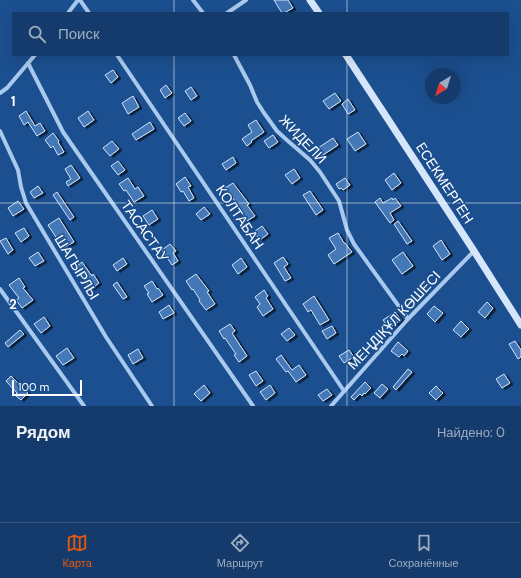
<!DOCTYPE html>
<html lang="ru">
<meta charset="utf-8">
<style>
body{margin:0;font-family:"DM Sans",sans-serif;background:#214673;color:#f1f3f6}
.compass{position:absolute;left:425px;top:68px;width:36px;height:36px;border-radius:50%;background:#143b6b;box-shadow:0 4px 16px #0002;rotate:218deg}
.scale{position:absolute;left:12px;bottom:10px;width:70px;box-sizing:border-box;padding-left:4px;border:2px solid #fff;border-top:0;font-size:11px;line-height:14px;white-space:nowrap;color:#fff;-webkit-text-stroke:3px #1b4f8f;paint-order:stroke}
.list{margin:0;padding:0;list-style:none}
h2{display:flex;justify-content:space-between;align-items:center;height:52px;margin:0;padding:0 16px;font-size:17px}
h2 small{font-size:13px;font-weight:400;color:#9dadc1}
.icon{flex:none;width:22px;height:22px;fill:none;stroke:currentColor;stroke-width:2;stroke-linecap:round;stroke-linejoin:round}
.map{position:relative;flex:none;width:521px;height:406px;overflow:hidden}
.search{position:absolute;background:#143b6b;box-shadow:0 4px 16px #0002;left:12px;right:12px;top:12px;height:44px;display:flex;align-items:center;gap:10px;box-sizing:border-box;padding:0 14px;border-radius:0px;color:#9dadc1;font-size:15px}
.sheet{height:116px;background:#143b6b}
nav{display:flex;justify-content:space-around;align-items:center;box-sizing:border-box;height:56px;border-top:1px solid #33557e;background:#143b6b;font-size:11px;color:#9dadc1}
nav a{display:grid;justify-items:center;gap:2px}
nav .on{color:#ea580c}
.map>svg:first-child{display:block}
</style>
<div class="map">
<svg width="521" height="406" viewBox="0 0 521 406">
<defs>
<filter id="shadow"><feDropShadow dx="3" dy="1.5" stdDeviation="0" flood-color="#0009"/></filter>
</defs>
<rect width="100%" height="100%" fill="#1b4f8f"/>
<!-- building -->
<g fill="#4478b7" stroke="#cfe3fa" filter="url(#shadow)">
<path d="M274,0H288L293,8L284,13H282Z"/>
<path d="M113,70L118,77L111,83L105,75Z"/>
<path d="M166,85L172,93L165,98L160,90Z"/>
<path d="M191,87L197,96L191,100L185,91Z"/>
<path d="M335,93L341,101L329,109L323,101Z"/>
<path d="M133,96L139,107L128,114L122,103Z"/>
<path d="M348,99L355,110L348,114L342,104Z"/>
<path d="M26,111L35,126L40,123L45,131L37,136L28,122L24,125L19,116Z"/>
<path d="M88,111L94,120L84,127L78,118Z"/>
<path d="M185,113L191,121L184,126L178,118Z"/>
<path d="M256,120L264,132L251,141L252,142L247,146L242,139L252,132L248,125Z"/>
<path d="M150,122L154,129L136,140L132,134Z"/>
<path d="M358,132L366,144L355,151L347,139Z"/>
<path d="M53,133L59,141L58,142L64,152L58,155L53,146L51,148L45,140Z"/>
<path d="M273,135L278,142L269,148L264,141Z"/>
<path d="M333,138L338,145L320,157L315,150Z"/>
<path d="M112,141L119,149L110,156L103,148Z"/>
<path d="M233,157L236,163L226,170L222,164Z"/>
<path d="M118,161L125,170L118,175L111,166Z"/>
<path d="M71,165L80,178L68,186L66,182L71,179L65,169Z"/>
<path d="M294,169L300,178L292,184L285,175Z"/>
<path d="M394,173L401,183L392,190L385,180Z"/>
<path d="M185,177L191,186L188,187L194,198L189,201L183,191L181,192L176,184Z"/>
<path d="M128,178L135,189L138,187L144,196L134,202L126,190L124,191L119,184Z"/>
<path d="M345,178L350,185L343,190L341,188L339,189L336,184Z"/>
<path d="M233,183L249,204L247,205L255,216L247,221L242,214L243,212L225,188Z"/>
<path d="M38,186L43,193L34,198L30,192Z"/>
<path d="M310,191L323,210L316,215L303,195Z"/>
<path d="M57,192L74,217L70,220L53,195Z"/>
<path d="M380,198L383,203L392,198L393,200L395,198L401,206L390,213L394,220L390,223L375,202Z"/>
<path d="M18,201L24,209L13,216L8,208Z"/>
<path d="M204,207L210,214L201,220L196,214Z"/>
<path d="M152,210L158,219L149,225L143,216Z"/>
<path d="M59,218L74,242L63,248L48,225Z"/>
<path d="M398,221L412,241L407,244L394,224Z"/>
<path d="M262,226L268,234L260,240L254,232Z"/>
<path d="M24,228L29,236L21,242L15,233Z"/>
<path d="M338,233L344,243H345L352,252L334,264L328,255L336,249L329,238Z"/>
<path d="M6,238L13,250L8,254L0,241Z"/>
<path d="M441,240L450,254L442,260L433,246Z"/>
<path d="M170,244L176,251L173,253L178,261L172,265L162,250Z"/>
<path d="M38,252L44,261L35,266L29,258Z"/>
<path d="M403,252L413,266L402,274L392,260Z"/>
<path d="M283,257L288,264L284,267L291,278L285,281L274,263Z"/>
<path d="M123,258L127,264L117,271L113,265Z"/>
<path d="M241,258L247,267L238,274L232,265Z"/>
<path d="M82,262L92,276L93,274L99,283L91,289L82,275L81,276L76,267Z"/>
<path d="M196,274L209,291L207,292L215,304L206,310L199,301L200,300L193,289L192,290L186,281Z"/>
<path d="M19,278L25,287L23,288L33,300L22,308L16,300L19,298L9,285Z"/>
<path d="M152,281L157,289L158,288L163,295L152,302L147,294L149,293L144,286Z"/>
<path d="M117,282L127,297L123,299L113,285Z"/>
<path d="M264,290L268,296L266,298L273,309L263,316L257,307L260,304L255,297Z"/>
<path d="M314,296L329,320L320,325L311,310L308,312L303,304Z"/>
<path d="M487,302L493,308L485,318L478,312Z"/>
<path d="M169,305L174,313L163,319L159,312Z"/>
<path d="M434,306L443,313L435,322L427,314Z"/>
<path d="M395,312L401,320L389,328L383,320Z"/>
<path d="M44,317L50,326L41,333L34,324Z"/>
<path d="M461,321L469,329L461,337L453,330Z"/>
<path d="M230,324L235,331L232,333L247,356L239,362L234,355L236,354L225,338L224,339L219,331Z"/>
<path d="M332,326L336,333L327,339L322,331Z"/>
<path d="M289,328L295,335L287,341L281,334Z"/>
<path d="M20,330L24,334L8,347L5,343Z"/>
<path d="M515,341L521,350V357L518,359L509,344Z"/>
<path d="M398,342L408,351L404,356L402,354L399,357L391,351Z"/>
<path d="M67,348L74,358L63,365L56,356Z"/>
<path d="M138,349L143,358L133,364L128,355Z"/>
<path d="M349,350L354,357L344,363L339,356Z"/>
<path d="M281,355L292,370L299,365L306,375L296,382L288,371L286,372L276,359Z"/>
<path d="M408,369L412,372L396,390L393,387Z"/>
<path d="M256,371L263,381L256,386L249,375Z"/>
<path d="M504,374L510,383L502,388L496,379Z"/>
<path d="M11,376L28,393L21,400L15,395L17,393L6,381Z"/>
<path d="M365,382L371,388L365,394L364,393L362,396L360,394L354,400L351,397Z"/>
<path d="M382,384L388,389L380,398L374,393Z"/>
<path d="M204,385L210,393L201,401L194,394Z"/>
<path d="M270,385L275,393L266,400L260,392Z"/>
<path d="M436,386L443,393L436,400L429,393Z"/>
<path d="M327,389L332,395L323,401L318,395Z"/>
</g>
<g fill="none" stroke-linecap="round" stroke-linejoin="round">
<!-- street -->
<g stroke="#a9c9ee" stroke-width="4">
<path d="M80,0L89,13"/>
<path d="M193,0L203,13"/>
<path d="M68,13L78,0"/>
<path d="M227,13L246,0"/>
<path d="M117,55L344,391"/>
<path d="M234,55L250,85L257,102L264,113L277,131L288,141L310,160L320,172L339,201L347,230L354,244L408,319"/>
<path d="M28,63L63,132L253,406"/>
<path d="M0,93L7,88L35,55"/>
<path d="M0,131L18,170L21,187L26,203L106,337L152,406"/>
<path d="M0,289L84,406"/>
<path d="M331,406L408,319L474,251"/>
</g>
<!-- secondary -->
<g stroke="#d6e6fa" stroke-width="7">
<path d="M310,0L319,13"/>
<path d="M346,55L474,251L521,325"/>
</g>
</g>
<!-- grid -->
<path fill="none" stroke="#fff" stroke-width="1" stroke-opacity="0.55" d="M174,0V13M347,0V13M174,55V406M347,55V406M0,203H521"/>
<g text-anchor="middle" stroke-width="3" stroke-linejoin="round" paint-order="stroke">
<!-- street labels -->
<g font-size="14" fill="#fff" stroke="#1b4f8f">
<text transform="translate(303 139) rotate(46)" y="5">ЖИДЕЛИ</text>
<text transform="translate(445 183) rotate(57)" y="5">EСЕКМЕРГЕН</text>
<text transform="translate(240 217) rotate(56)" y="5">КОЛТАБАН</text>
<text transform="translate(145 231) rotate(55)" y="5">ТАСАСТАУ</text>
<text transform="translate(77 267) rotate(59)" y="5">ШАГЫРЛЫ</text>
<text transform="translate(394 320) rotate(-47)" y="5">МЕҢДІҚҰЛ КӨШЕСІ</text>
</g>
</g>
<g font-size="13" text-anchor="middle" font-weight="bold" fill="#fff" stroke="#1b4f8f" stroke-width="3" stroke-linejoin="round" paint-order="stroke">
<text x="13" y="106">1</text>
<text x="13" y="309">2</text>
</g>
</svg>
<svg class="compass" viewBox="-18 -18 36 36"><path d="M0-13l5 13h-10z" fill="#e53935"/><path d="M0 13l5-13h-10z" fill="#9dadc1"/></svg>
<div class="scale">100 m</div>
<div class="search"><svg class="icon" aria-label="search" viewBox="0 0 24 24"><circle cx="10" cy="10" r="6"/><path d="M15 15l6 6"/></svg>Поиск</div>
</div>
<section class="sheet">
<h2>Рядом<small>Найдено: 0</small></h2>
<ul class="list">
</ul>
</section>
<nav>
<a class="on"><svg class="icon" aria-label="map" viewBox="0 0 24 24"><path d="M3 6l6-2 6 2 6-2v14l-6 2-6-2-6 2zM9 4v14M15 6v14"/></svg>Карта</a>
<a><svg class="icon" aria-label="directions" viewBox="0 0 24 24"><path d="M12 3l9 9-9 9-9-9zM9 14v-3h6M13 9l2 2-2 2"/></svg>Маршрут</a>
<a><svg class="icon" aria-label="saved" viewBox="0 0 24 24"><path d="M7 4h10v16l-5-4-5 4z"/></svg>Сохранённые</a>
</nav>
